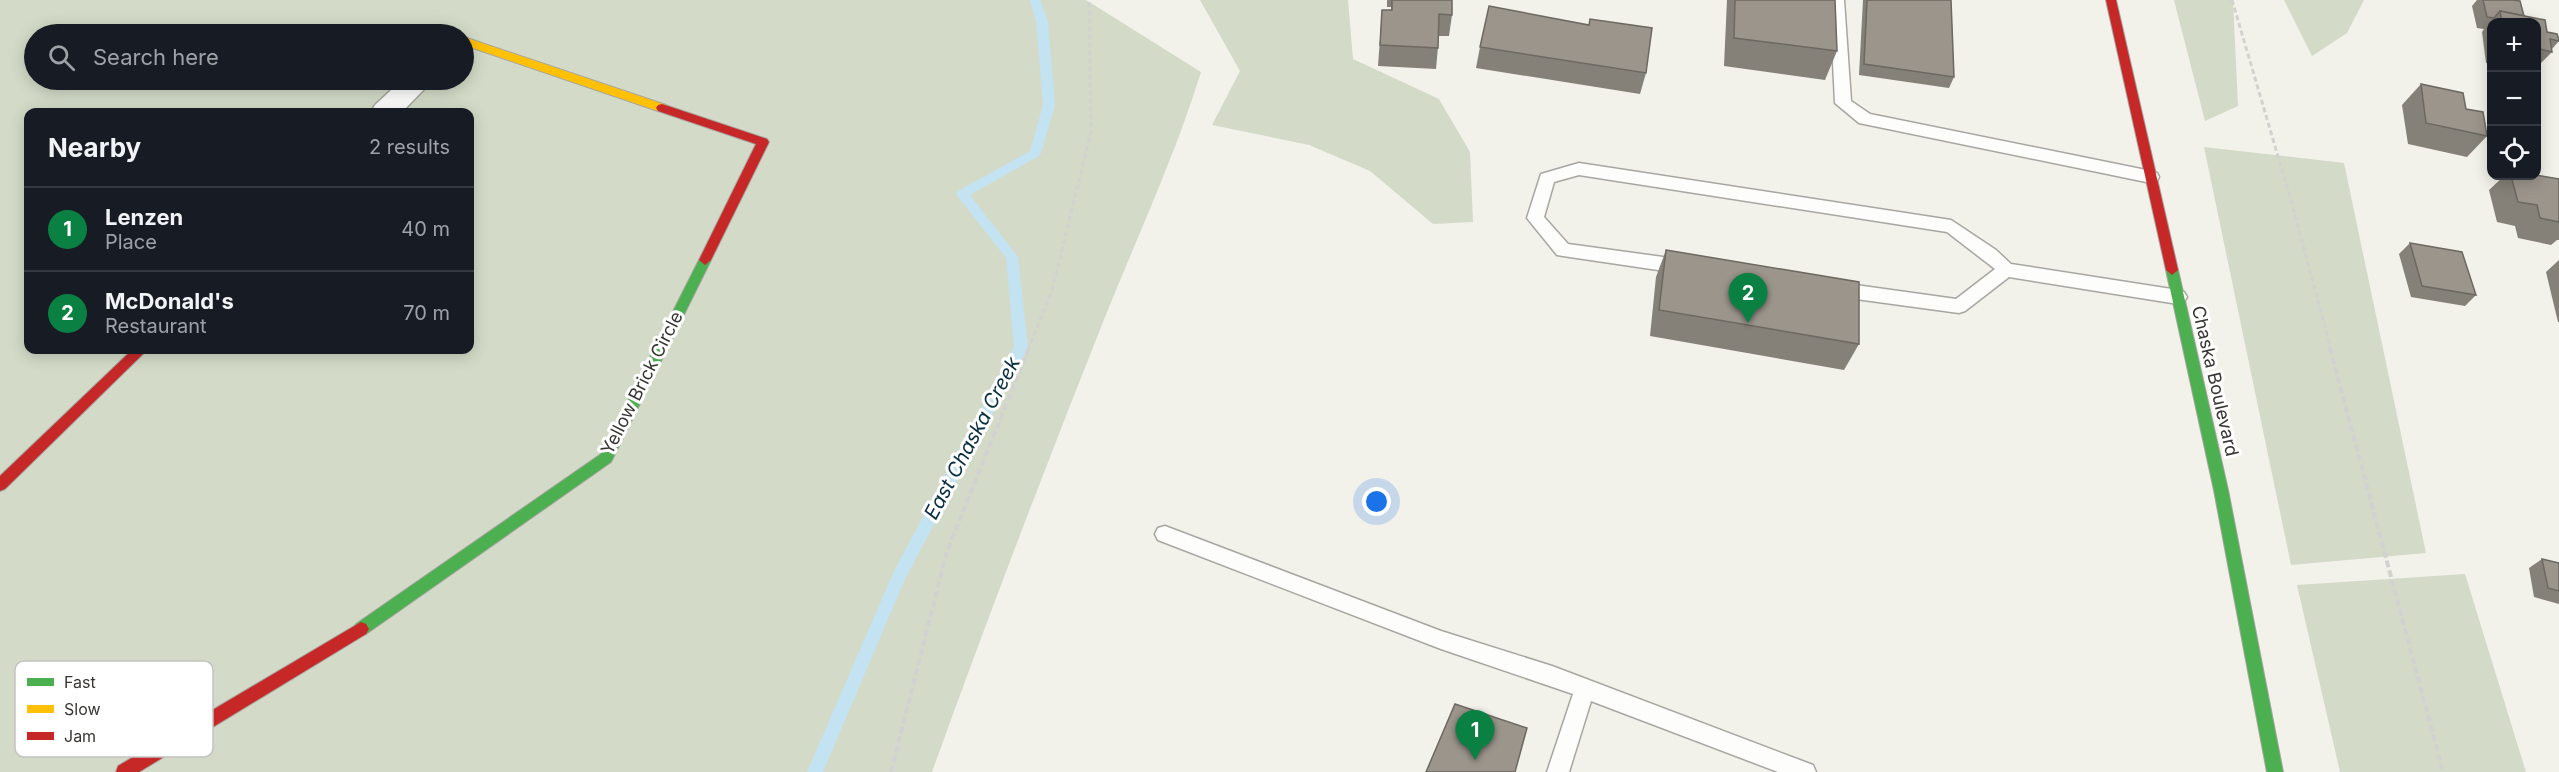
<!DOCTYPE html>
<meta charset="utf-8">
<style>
body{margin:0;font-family:Inter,sans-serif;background:#20242c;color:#f1f3f6}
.controls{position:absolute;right:18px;top:18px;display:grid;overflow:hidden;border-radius:12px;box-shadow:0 3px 15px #0003}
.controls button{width:54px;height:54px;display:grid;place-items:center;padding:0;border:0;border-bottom:2px solid #363941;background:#171b24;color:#f1f3f6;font:30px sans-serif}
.you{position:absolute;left:1377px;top:502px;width:21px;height:21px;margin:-15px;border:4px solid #fff;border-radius:50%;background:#1a73e8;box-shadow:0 0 0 9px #1a73e833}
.badge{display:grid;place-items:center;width:39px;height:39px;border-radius:50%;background:#0b8043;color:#fff;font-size:20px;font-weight:700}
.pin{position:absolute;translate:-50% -50px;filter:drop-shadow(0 2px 3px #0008)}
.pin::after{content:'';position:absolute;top:32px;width:21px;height:18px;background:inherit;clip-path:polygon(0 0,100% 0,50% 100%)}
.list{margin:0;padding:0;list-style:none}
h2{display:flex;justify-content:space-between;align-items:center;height:78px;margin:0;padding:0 24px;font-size:26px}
h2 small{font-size:20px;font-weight:400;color:#9ea1a6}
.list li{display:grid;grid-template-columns:39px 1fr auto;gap:18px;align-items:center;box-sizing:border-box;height:84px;padding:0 24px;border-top:2px solid #363941}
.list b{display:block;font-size:22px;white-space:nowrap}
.list p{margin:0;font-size:20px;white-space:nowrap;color:#9ea1a6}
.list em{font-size:20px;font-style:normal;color:#9ea1a6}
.icon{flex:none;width:33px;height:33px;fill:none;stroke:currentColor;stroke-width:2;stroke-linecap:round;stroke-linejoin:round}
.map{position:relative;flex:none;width:2559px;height:772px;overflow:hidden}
.search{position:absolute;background:#171b24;box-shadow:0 3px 15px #0003;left:24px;top:24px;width:450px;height:66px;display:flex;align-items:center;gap:15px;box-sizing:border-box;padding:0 21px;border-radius:33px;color:#9ea1a6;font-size:22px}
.panel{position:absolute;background:#171b24;box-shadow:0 3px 15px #0003;left:24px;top:108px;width:450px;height:246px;border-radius:12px}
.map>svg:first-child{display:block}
</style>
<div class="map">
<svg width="2559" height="772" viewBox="0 0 2559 772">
<rect width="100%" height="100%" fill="#f2f1ea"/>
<!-- green -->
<g fill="#d3dbc8" fill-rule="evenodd">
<path d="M0,0H1086L1201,72C1175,156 1138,235 1105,317C1045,468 987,619 932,772H0ZM34,34H464V80H34ZM28,112H470V350H28Z"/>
<path d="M1200,0H1348L1353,59L1439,99L1470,152L1473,222L1433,224L1370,171L1309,145L1212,125L1240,71Z"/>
<path d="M2174,0H2233L2238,106L2205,121Z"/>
<path d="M2284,0H2364L2347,33L2312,56Z"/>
<path d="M2204,147L2344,163L2426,553L2291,565Z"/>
<path d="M2465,574L2526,772H2340L2297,585Z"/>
</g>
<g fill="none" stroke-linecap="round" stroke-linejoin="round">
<!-- stream -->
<path fill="#c3e2f2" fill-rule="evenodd" d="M1030,0H1040L1048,21L1055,105L1041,153L1039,156L970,195L1018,257L1028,347L905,579L823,772H807L894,571L1014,347L1006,258L956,194L958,191L1030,151L1043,105L1036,21Z"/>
<defs>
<g id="lane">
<path d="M1830,0H1844L1851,101L1870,114L2151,171L2157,173L2159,177L2157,181L2151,183L1859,123L1835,103Z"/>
<path d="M1579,163L1951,220L1996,250L2011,264L2178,290L2184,292L2187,297L2184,302L2178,304L2009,277L1965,311L1959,313L1834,296L1828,294L1825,289L1828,284L1834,282L1956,299L1995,269L1947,232L1579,175L1554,182L1544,217L1568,244L1685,260L1691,262L1693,267L1691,272L1685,274L1563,256L1557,255L1527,218L1541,174Z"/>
<path d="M1165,526L1441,631L1552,666L1805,762L1813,765L1816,772H1778L1591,701L1569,772H1547L1573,694L1441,649L1158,540L1155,534L1158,528Z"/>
</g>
<path id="street" d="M402,80H433L402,112H371L375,105Z"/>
<g id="fast">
<path d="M705,255L711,260L611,462L366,634L361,636L356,634L353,629L356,624L601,454L699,260Z"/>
<path d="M2172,265L2178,270L2228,490L2283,772H2267L2214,490L2166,270Z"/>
</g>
<path id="slow" d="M464,37L666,105L668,108L666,111H658L464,45Z"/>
<g id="jam">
<path d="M2106,0H2116L2178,270L2172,275L2166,270Z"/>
<path d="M662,104L767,139L769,142L711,260L705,265L699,260L756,144L658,111L656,108L658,105Z"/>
<path d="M132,350H147L5,489L0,491V476Z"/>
<path d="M361,622L366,624L369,629L366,634L139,772H116L118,766Z"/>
</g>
</defs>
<!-- lane casing -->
<use href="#lane" stroke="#a7a6a1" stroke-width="3"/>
<!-- street casing -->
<use href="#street" stroke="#a7a6a1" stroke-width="3"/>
<!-- fast casing -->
<use href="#fast" stroke="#a7a6a1" stroke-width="2"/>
<!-- slow casing -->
<use href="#slow" stroke="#a7a6a1" stroke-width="2"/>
<!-- jam casing -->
<use href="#jam" stroke="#a7a6a1" stroke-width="2"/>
<!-- path-far1 -->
<g stroke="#d2d2d0" stroke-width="3" stroke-dasharray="5 3" stroke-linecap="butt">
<path d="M2232,0L2292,204L2331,350"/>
<path d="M1028,350L1052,290L1091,132L1089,0"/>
</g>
<!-- path -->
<g stroke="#d2d2d0" stroke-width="4" stroke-dasharray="7 3" stroke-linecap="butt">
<path d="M2330,348L2443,772"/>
<path d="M891,772L947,551L1029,348"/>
</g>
<!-- lane -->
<use href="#lane" fill="#fdfdfc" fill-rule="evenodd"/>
<!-- street -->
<use href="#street" fill="#fdfdfc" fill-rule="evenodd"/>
<!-- fast -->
<use href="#fast" fill="#4caf50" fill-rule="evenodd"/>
<!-- slow -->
<use href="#slow" fill="#ffc107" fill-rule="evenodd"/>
<!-- jam -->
<use href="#jam" fill="#c62828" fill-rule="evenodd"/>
</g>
<!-- wall -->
<g fill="#858078">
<path d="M1387,0H1452V15L1449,36H1439L1436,69L1378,66L1382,10H1391V7H1387Z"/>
<path d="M1727,0H1835L1837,51L1825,80L1724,66Z"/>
<path d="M1863,0H1951L1954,77L1949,88L1859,75Z"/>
<path d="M2477,0H2513L2520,1L2524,16L2545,20L2547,32L2557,34L2559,41L2552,49V52L2536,68V22H2492V64L2486,63L2482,32L2484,29L2477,28L2472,6Z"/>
<path d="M1480,47L1646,73L1640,94L1476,68Z"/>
<path d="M2421,84L2466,109L2487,136L2467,157L2408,144L2402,105Z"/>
<path d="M2504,176H2536L2559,179V240H2557L2551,245L2518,238L2515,226L2497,222L2489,190Z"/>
<path d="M2410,243L2476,295L2465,306L2411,297L2399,254Z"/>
<path d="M1666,250L1859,344L1844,370L1650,336L1656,277Z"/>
<path d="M2559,260V322H2558L2546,272Z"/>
<path d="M2542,559L2559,563V604L2534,597L2529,568Z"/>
</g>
<!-- building -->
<g fill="#9b958c" stroke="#6c6862" stroke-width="1.5">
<path d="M1392,0H1452V15L1439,14L1438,48L1380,45L1382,10H1392Z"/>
<path d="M1735,0H1835L1837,51L1734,38Z"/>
<path d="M1867,0H1951L1954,77L1864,64Z"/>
<path d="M2483,0H2513L2520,1L2524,16L2500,11L2494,18L2487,17Z"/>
<path d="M1489,6L1589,25L1590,19L1652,28L1646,73L1480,47Z"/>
<path d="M2500,11L2545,20L2547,32L2557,34L2559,40V41L2550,39L2552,52L2536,48V22H2502Z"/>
<path d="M2421,84L2463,93L2466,109L2483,112L2487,136L2426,123Z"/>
<path d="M2536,175L2559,179V222L2540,218L2537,205L2518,202L2511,176Z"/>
<path d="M2410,243L2462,252L2476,295L2422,286Z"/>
<path d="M1666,250L1859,282V344L1659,310Z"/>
<path d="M2542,559L2559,563V591L2548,588Z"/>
<path d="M1455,704L1527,728L1515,772H1426Z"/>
</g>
<g text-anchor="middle" stroke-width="6" stroke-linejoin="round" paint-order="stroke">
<!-- street labels -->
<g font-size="18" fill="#373531" stroke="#fff">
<text transform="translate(2215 381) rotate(77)" y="6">Chaska Boulevard</text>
<text transform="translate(642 383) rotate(-63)" y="6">Yellow Brick Circle</text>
</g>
<!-- water labels -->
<g font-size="20" font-style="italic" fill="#082e41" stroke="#fff">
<text transform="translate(972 438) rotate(-62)" y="7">East Chaska Creek</text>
</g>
</g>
<!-- legend -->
<rect x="15" y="661" width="198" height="96" rx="9" fill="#fff" stroke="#c3c2c1" stroke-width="1.5"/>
<rect x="27" y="678" width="27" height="8" fill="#4caf50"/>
<rect x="27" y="705" width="27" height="8" fill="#ffc107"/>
<rect x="27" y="732" width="27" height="8" fill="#c62828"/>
<g font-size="16" fill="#373531">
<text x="64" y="688">Fast</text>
<text x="64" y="715">Slow</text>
<text x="64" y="742">Jam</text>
</g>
</svg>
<div class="controls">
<button>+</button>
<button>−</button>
<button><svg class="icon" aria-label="locate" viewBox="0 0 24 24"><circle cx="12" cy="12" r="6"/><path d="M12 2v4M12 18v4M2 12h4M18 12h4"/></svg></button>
</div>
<div class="you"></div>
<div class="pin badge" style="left:1475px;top:760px">1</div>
<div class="pin badge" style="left:1748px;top:323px">2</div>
<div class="search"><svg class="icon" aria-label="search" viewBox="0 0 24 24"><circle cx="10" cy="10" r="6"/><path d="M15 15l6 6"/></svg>Search here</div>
<section class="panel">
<h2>Nearby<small>2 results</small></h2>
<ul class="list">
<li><span class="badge">1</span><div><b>Lenzen</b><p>Place</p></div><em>40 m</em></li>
<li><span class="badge">2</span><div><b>McDonald's</b><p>Restaurant</p></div><em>70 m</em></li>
</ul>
</section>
</div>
